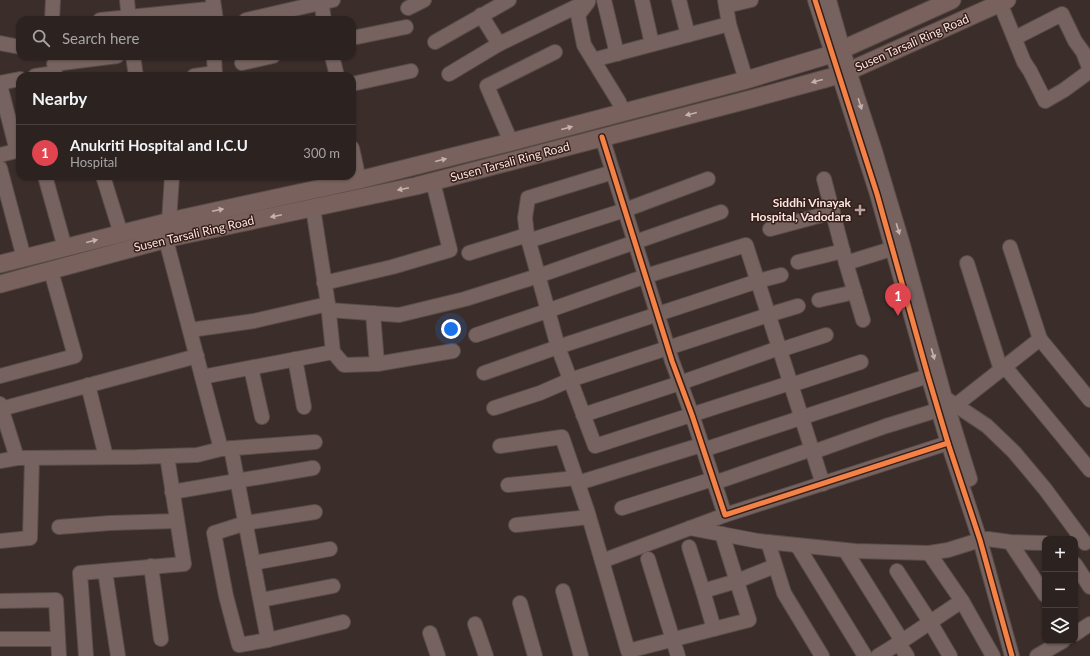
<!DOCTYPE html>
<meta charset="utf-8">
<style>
body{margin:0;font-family:Lato,sans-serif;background:#342a29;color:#f1f3f6}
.controls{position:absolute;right:12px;bottom:12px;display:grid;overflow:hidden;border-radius:8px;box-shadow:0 1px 3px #0004}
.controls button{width:36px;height:36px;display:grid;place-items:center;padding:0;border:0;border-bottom:1px solid #483f3e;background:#2c2220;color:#f1f3f6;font:20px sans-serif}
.you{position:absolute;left:451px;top:329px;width:14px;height:14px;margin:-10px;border:3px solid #fff;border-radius:50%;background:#1a73e8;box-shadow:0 0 0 6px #1a73e833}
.badge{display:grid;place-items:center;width:26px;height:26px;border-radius:50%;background:#0b8043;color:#fff;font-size:13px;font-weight:700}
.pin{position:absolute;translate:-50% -33px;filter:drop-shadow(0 1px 2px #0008)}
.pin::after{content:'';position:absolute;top:21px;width:14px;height:12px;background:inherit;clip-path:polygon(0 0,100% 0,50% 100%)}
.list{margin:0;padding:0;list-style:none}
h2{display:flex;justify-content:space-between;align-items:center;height:52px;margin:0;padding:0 16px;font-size:17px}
h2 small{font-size:13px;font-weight:400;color:#a6a4a5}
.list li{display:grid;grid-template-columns:26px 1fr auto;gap:12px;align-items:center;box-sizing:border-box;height:56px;padding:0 16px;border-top:1px solid #483f3e}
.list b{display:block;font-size:15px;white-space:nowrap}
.list p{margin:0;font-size:13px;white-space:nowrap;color:#a6a4a5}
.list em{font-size:13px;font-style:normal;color:#a6a4a5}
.icon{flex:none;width:22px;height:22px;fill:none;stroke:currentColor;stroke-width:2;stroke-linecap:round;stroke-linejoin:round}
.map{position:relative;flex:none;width:1090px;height:656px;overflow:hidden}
.search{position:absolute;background:#2c2220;box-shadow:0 1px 3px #0004;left:16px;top:16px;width:340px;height:44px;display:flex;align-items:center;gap:10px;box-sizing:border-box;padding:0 14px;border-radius:12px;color:#a6a4a5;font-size:15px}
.panel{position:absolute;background:#2c2220;box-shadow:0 1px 3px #0004;left:16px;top:72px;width:340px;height:108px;border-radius:12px}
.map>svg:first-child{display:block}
</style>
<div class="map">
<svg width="1090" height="656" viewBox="0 0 1090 656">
<rect width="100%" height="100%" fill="#3b2d2a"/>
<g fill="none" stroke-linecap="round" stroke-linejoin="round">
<defs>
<g id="minor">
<path d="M127,0L129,20"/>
<path d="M213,0L216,20"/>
<path d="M321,0L324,20"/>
<path d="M604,0L617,54"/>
<path d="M642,0L652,44"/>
<path d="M679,0L688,35"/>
<path d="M815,0L877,194L928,376L948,443L980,540L1012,656"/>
<path d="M829,0L849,71L875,151L903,245L945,398L970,479"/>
<path d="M588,2L578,15L584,45L619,102L623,113"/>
<path d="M1000,3L1024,62L1030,71L1045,101L1064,90L1090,71"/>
<path d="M726,6L751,0"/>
<path d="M408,8L424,0"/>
<path d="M481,15L499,44L588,1"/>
<path d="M52,20L53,0"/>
<path d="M100,20L209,9"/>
<path d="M246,20L333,0"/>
<path d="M729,24L746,80"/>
<path d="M352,38L406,27"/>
<path d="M1015,38L1062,14L1075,41L1083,52L1090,70"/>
<path d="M435,42L509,0"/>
<path d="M0,43L20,47"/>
<path d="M133,56L136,76"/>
<path d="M214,56L215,76"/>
<path d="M332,56L337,76"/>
<path d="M593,60L729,24L725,0"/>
<path d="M242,63L273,56"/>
<path d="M54,64L117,56"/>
<path d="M449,74L499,44"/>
<path d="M35,76L55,73"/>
<path d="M194,76L215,73"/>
<path d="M0,83L20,79"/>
<path d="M352,84L411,71"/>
<path d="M0,85L17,151"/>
<path d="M602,137L672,361L692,415L725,515L948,443"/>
<path d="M511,142L487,86L555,52"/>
<path d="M352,148L359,180"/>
<path d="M0,155L20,150"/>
<path d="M0,168L24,258"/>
<path d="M613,172L528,198L525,218L527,235L558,347L595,446L790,383"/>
<path d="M45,176L65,248"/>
<path d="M103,176L121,234"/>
<path d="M824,179L846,263L901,246"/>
<path d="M313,208L328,304L333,352L344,365L377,364L453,351"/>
<path d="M770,229L833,212"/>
<path d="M170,231L169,222L172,176"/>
<path d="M166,240L221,449"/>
<path d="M528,241L625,210L708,179"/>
<path d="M469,253L527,235"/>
<path d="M798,262L843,251"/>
<path d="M846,263L863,320"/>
<path d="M967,263L1001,370"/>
<path d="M324,283L392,267L450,250L433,182"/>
<path d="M819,300L855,292"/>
<path d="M328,310L399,315L465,299L538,276L721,212"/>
<path d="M373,313L377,364"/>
<path d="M190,330L254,321L328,304"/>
<path d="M476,335L547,311L646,276L746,245L823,484"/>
<path d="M1040,339L1090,400"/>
<path d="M780,350L826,335"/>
<path d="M295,359L304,407"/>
<path d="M1005,367L1054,426L1090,470"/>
<path d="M251,368L262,417"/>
<path d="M484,373L558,347L758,281L781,275"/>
<path d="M0,376L75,356L51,271"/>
<path d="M202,377L333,352"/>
<path d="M88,385L106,457"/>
<path d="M791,385L861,362"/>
<path d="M942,397L945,398L987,426L1014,452L1045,489L1085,543"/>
<path d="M0,404L17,458"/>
<path d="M956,405L1040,339L1010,247"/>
<path d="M494,408L540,393L570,380L768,315L798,306"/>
<path d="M1,409L197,356"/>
<path d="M583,415L680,383L779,348"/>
<path d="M500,446L562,437L587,510L602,561L725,515"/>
<path d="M231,448L268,640L343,622"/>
<path d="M703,450L928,376"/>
<path d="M813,452L886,426L938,410"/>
<path d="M0,461L17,458L137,457L197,455L221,449L315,442"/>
<path d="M578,483L701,445"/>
<path d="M714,483L812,449"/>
<path d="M508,485L576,478"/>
<path d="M172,492L313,468"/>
<path d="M622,508L713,479"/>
<path d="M516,525L589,517"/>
<path d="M59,527L110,523L177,521"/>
<path d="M690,528L758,541L855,551L929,553L948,550L980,540L988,539L1010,542L1045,543"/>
<path d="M0,541L30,538L32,458"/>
<path d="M768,542L784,593L822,656"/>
<path d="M1010,542L1045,595"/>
<path d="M797,545L865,656"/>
<path d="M689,547L703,591L714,629"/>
<path d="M845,550L902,641"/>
<path d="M929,553L962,601L993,656"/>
<path d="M648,559L678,656"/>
<path d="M602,561L628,651L749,620L722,534"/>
<path d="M253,563L330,549"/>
<path d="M1075,564L1090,587"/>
<path d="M151,566L161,639"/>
<path d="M105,571L118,656"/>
<path d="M897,571L930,622L950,656"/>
<path d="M563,591L581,656"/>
<path d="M703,591L737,581L775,566"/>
<path d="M261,600L333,586"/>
<path d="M0,601L56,600L59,656"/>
<path d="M520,603L535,656"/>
<path d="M475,624L486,656"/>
<path d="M430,633L438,656"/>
<path d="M1075,634L1090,624"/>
<path d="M0,639H58"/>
<path d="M268,640L239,645L226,596L214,533L246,523L315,512"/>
<path d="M899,644L907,656"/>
<path d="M86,656L80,573L184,564L167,456"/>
<path d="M878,656C907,639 934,619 962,601"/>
<path d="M1037,656L1063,641"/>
</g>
<g id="major">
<path d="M0,264L179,219L359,180L511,142L746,80L832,54L952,0"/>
<path d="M0,284L174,237L416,186L751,99L839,75L849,71L1007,0"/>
</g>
</defs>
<!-- minor casing -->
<use href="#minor" stroke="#584c49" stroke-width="16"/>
<!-- major casing -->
<use href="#major" stroke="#584c49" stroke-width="19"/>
<!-- minor -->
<use href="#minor" stroke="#76635f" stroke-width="14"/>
<!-- major -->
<use href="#major" stroke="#79625d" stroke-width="17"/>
<defs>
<g id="cycleway">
<path d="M815,0L877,194L928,376L948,443L980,540L1012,656"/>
<path d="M602,137L672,361L692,415L725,515L948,443"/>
</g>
</defs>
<!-- cycleway casing -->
<use href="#cycleway" stroke="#371e19" stroke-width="8"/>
<!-- cycleway -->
<use href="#cycleway" stroke="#f48246" stroke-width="5"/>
</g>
<!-- one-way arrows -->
<defs><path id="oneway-solid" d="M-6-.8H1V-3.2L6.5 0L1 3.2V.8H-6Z"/></defs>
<g fill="#c6b2ad">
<use href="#oneway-solid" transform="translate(817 81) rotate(165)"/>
<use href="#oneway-solid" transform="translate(691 114) rotate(166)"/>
<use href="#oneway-solid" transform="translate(567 128) rotate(-15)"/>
<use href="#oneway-solid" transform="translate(441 160) rotate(-14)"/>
<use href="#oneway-solid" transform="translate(403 189) rotate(168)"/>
<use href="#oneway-solid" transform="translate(218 210) rotate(-12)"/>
<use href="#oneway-solid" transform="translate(276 216) rotate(168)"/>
<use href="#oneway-solid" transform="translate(92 241) rotate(-14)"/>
</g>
<g fill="#c5b2ae">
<use href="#oneway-solid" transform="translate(860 104) rotate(72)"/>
<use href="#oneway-solid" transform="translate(898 229) rotate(73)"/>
<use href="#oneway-solid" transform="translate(933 354) rotate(74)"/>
</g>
<!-- markers -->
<path fill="#b6a6a2" stroke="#371e19" stroke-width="1.5" d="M858 204h4v4h4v4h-4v4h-4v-4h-4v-4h4z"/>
<g text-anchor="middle" stroke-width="3" stroke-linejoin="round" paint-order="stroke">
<!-- street labels -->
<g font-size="12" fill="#f9e7e3" stroke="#371e19">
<text transform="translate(912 43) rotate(-24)" y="4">Susen Tarsali Ring Road</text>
<text transform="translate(510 162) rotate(-15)" y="4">Susen Tarsali Ring Road</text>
<text transform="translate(194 234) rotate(-13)" y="4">Susen Tarsali Ring Road</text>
</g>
<!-- poi labels -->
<g font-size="12" font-weight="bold" fill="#f9e7e3" stroke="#371e19" text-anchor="end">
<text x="851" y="207">Siddhi Vinayak<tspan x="851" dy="14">Hospital, Vadodara</tspan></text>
</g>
</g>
</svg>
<div class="controls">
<button>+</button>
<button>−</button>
<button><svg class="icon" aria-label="layers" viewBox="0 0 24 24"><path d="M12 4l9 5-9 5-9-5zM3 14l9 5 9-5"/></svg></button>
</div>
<div class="you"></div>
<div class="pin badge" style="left:898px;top:316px;background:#e0444e">1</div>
<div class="search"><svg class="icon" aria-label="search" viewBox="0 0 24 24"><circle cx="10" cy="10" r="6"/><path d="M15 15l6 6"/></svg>Search here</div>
<section class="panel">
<h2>Nearby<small></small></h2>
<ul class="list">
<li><span class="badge" style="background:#e0444e">1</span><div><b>Anukriti Hospital and I.C.U</b><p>Hospital</p></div><em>300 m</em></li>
</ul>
</section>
</div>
